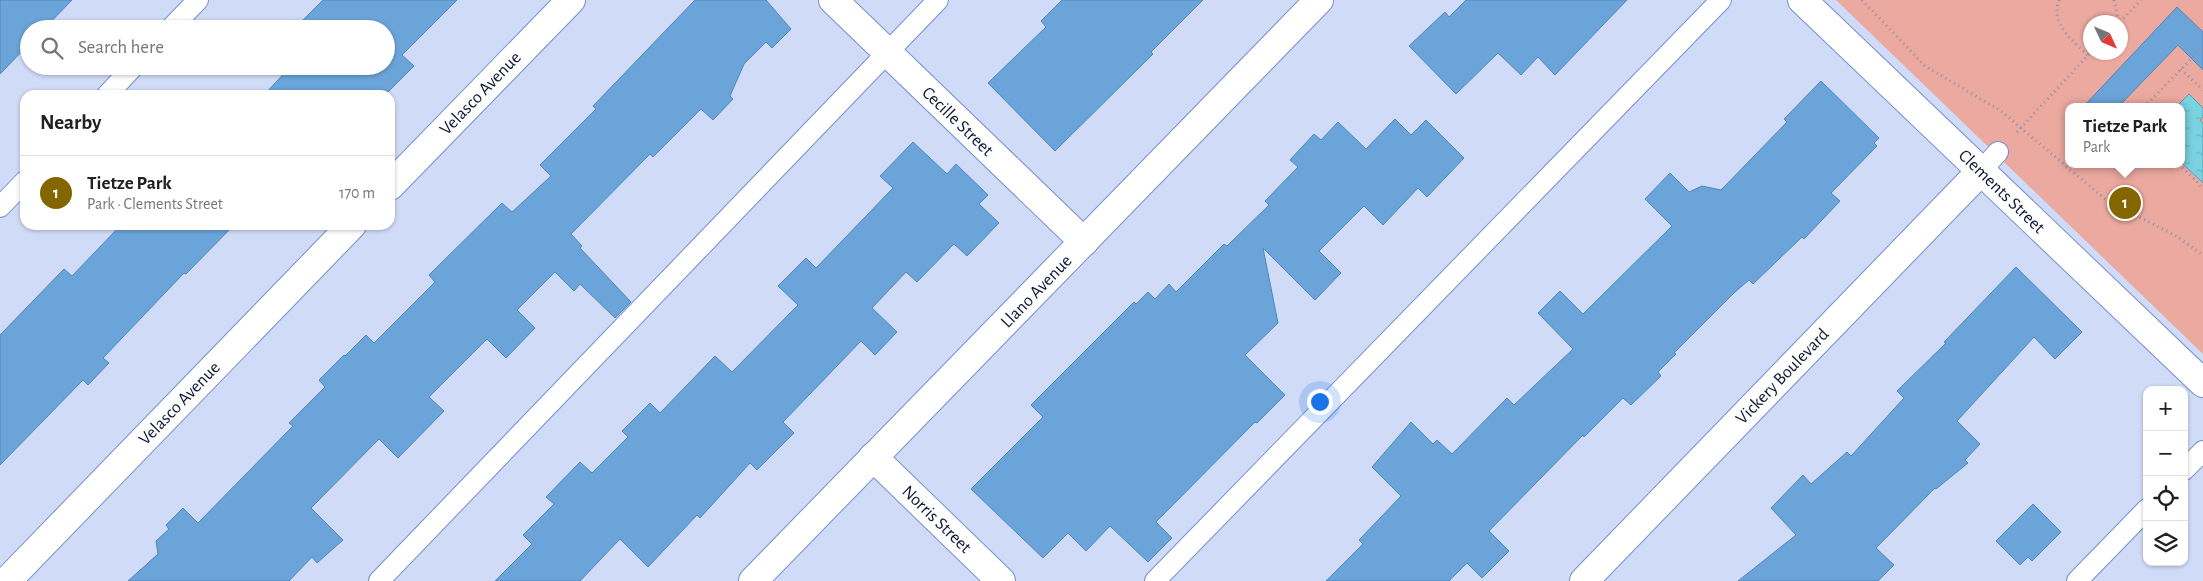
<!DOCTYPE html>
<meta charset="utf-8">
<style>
body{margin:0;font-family:"Alegreya Sans",sans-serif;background:#f2f2f2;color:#202124}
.controls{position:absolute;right:15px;bottom:15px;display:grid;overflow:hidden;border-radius:10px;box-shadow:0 1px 4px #0004}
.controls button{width:45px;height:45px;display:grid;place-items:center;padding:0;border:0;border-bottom:1px solid #e0e0e0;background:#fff;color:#202124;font:25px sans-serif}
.compass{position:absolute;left:2083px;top:15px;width:45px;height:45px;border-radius:50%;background:#fff;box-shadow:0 1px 4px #0004;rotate:134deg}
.you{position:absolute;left:1319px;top:401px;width:18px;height:18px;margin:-12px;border:4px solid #fff;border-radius:50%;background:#1a73e8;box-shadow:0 0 0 8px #1a73e833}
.badge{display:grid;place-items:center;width:32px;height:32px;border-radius:50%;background:#846600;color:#fff;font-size:16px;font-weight:700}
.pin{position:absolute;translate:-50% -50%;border:2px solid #fff;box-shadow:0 1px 5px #0006}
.popup{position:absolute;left:2065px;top:103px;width:120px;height:65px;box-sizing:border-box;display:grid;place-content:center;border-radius:10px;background:#fff;filter:drop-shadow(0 1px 4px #0005);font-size:16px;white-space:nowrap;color:#757577}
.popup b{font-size:19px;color:#202124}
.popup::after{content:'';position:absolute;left:50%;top:100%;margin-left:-10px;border:10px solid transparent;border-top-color:#fff}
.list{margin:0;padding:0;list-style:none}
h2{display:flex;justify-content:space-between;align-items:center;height:65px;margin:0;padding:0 20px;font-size:21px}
h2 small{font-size:16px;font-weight:400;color:#757577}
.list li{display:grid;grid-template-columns:32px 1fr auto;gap:15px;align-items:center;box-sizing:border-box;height:75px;padding:0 20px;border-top:1px solid #e0e0e0}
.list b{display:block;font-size:19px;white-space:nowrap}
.list p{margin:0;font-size:16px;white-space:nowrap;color:#757577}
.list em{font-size:16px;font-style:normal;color:#757577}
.icon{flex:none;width:28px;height:28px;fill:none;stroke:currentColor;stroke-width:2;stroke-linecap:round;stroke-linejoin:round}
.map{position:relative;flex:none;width:2203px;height:581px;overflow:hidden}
.search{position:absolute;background:#fff;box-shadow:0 1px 4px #0004;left:20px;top:20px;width:375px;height:55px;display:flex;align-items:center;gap:12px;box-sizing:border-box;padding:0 18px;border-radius:28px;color:#757577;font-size:19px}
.panel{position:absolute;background:#fff;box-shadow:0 1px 4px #0004;left:20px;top:90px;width:375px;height:140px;border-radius:15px}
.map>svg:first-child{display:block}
</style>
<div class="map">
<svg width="2203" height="581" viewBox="0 0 2203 581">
<defs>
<pattern id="water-ripples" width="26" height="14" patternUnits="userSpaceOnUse" patternTransform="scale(1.25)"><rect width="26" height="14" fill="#79d3e1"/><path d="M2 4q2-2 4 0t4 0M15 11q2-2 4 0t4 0" fill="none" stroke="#67b4c1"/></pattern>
</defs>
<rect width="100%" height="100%" fill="#d0dbf7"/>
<!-- green -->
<path fill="#eca9a0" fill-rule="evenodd" d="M1836,0H2203V354ZM2090,22H2120V52H2090ZM2069,107H2181V164H2069Z"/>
<!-- water -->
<path fill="url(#water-ripples)" stroke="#599bac" d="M2189,94L2203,108V117L2200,120L2203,124V183L2181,162V107H2176Z"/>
<!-- building -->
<g fill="#6ba4d9" stroke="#4f87bb">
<path d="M0,0H72L44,29H29V44L0,74Z"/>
<path d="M323,0H457L402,55L414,66L385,95H264L291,66H386V29H294Z"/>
<path d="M695,0H766L791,29L772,48L766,42L744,64L730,96L733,99L713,120L701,109L653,157L650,154L571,234L582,246L580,248L631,302L615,318L580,284L574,291L555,272L517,310L535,328L506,358L487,339L429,397L444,411L398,458L379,439L311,508L343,540L317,563L312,557L289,581H128L158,554L156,541L169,529L166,525L183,508L198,523L293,426L289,423L325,387L319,380L344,355L345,356L366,335L374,343L435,282L429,275L502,203L512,212L551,176L540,165L596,109L593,106Z"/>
<path d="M1062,0H1203L1151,52L1153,54L1055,151L988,83L1046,27L1041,21Z"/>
<path d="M1466,0H1627L1555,75L1538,57L1521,75L1498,53L1456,94L1409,46L1445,12L1449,17Z"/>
<path d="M2177,7L2203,32V70L2178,45L2118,107H2083Z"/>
<path d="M1821,81L1879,138L1874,143L1877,146L1831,193L1840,201L1804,239L1802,237L1753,284L1749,280L1735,292L1674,353L1676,354L1658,372L1661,376L1631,405L1623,398L1584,437L1583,435L1489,531L1509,551L1482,578L1467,563L1449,581H1326L1363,544L1359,540L1401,496L1372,467L1411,422L1433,444L1437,440L1452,454L1507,398L1514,405L1573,349L1538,313L1560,291L1583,314L1672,226L1645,199L1670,173L1689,192L1702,186L1721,190L1787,122L1784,119Z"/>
<path d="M1395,119L1411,135L1426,120L1464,158L1427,197L1418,188L1383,225L1364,206L1319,251L1341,273L1315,300L1263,248L1278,323L1245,355L1285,395L1257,423L1255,422L1156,522L1172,538L1148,562L1110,526L1086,551L1068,533L1043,558L971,489L1043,417L1031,405L1134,302L1136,304L1148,292L1155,299L1169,284L1176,292L1224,244L1227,246L1269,205L1265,201L1298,167L1290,160L1314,134L1321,140L1338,122L1366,149Z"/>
<path d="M913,142L947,174L956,164L988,195L979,204L999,223L967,256L954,244L917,282L906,272L872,308L897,332L875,355L861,341L783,422L794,433L757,470L750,463L700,518L697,515L648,567L620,539L580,581H495L532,544L523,535L554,504L546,497L580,462L592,473L628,437L622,431L650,403L660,413L715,356L732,372L798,305L778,286L806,258L816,268L893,188L880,176Z"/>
<path d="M121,225H234L186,274L184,273L103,358L109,363L88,385L83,380L0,465V335L64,269L72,276Z"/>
<path d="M2016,267L2082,332L2055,359L2034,337L1957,421L1980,444L1965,460L1968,463L1936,489L1935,488L1876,548L1894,565L1878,581H1738L1796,535L1771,508L1803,475L1811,484L1847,452L1851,456L1904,398L1897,391L1946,343L1944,342Z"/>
<path d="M2033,504L2061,532L2032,561L2028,557L2020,565L1996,541Z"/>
</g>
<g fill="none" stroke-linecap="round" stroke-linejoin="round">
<defs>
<g id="lane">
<path d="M170,29L198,0"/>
<path d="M107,95L134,66"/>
<path d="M1981,171L1998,152"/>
<path d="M0,207L25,181"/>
<path d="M2184,470L2203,451"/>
<path d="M379,581L938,0"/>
<path d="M1155,581L1721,0"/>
<path d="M2077,581L2147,509"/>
</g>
<g id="street">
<path d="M833,0L1084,242"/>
<path d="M1802,0L2203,383"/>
<path d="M390,186L571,0"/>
<path d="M873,457L1001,581"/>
<path d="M7,581L352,225"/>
<path d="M753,581L1319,0"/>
<path d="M1584,581L1981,171"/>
</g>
</defs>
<!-- lane casing -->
<use href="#lane" stroke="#778fcf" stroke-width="22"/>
<!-- street casing -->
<use href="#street" stroke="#778fcf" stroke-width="30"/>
<!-- path -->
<g stroke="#8a93ae" stroke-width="3" stroke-dasharray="1 4" stroke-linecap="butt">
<path d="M1862,0L1925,66L2001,111L2105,199L2178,237L2203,255"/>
<path d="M2059,0C2050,23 2073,42 2088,55"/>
<path d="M2114,0L2119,22"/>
<path d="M2120,22L2141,0"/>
<path d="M2181,69L2203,90"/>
<path d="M2144,107L2203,47"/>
<path d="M2017,132L2091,52"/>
<path d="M2179,164L2203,188"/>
</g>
<!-- lane -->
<use href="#lane" stroke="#fff" stroke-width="20"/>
<!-- street -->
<use href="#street" stroke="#fff" stroke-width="28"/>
</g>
<g text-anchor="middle" stroke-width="4" stroke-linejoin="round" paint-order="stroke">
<!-- street labels -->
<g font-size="18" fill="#0f1730" stroke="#fcfcfc">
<text transform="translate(480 93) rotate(-46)" y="6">Velasco Avenue</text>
<text transform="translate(958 121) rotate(44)" y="6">Cecille Street</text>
<text transform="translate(2002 191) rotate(44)" y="6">Clements Street</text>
<text transform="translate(1036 291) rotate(-46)" y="6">Llano Avenue</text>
<text transform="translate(1782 376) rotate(-46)" y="6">Vickery Boulevard</text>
<text transform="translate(179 403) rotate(-46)" y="6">Velasco Avenue</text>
<text transform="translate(937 519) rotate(44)" y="6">Norris Street</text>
</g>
</g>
</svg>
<div class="controls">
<button>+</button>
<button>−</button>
<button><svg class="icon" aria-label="locate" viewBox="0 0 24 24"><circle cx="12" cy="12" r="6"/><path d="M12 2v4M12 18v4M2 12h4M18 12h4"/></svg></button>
<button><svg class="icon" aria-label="layers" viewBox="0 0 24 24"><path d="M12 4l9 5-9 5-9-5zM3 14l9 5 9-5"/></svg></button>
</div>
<svg class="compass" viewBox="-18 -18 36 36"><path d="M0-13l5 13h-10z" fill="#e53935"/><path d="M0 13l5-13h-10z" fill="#757577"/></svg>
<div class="you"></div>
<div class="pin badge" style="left:2125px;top:203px">1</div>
<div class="popup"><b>Tietze Park</b>Park</div>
<div class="search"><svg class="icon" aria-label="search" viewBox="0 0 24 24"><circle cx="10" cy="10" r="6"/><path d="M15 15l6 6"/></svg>Search here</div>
<section class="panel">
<h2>Nearby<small></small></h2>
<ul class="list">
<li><span class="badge">1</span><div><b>Tietze Park</b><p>Park · Clements Street</p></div><em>170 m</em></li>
</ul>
</section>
</div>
